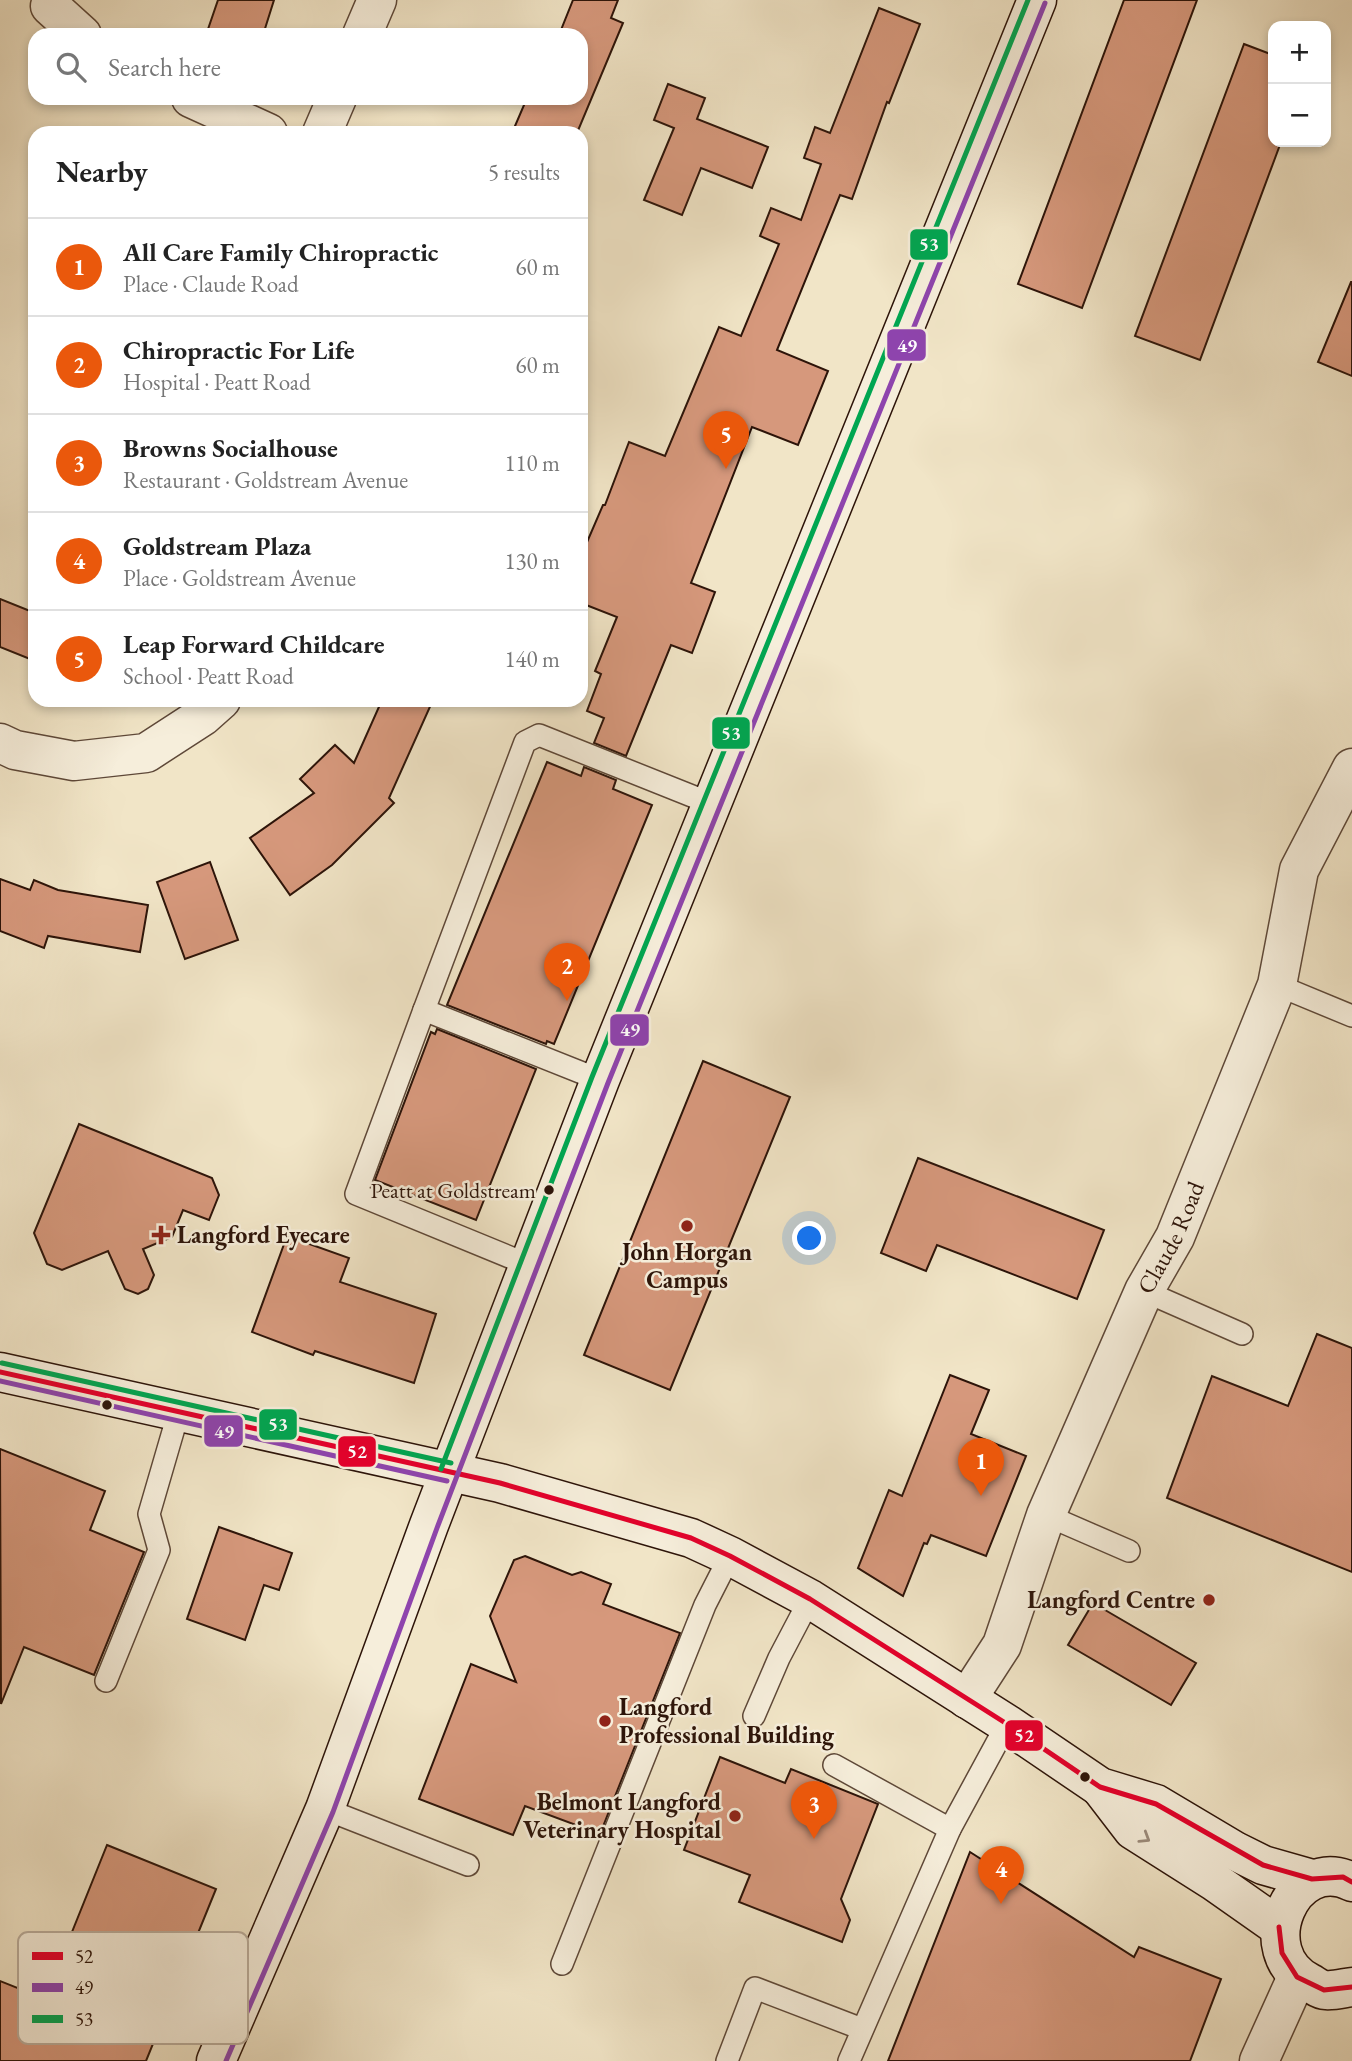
<!DOCTYPE html>
<meta charset="utf-8">
<style>
body{margin:0;font-family:"EB Garamond",serif;background:#f2f2f2;color:#222}
.controls{position:absolute;right:21px;top:21px;display:grid;overflow:hidden;border-radius:14px;box-shadow:0 4px 10px #0003}
.controls button{width:63px;height:63px;display:grid;place-items:center;padding:0;border:0;border-bottom:2px solid #e0e0e0;background:#fff;color:#222;font:35px sans-serif}
.you{position:absolute;left:810px;top:1239px;width:24px;height:24px;margin:-18px;border:5px solid #fff;border-radius:50%;background:#1a73e8;box-shadow:0 0 0 10px #1a73e833}
.badge{display:grid;place-items:center;width:46px;height:46px;border-radius:50%;background:#ea580c;color:#fff;font-size:23px;font-weight:700}
.pin{position:absolute;translate:-50% -58px;filter:drop-shadow(0 2px 4px #0008)}
.pin::after{content:'';position:absolute;top:37px;width:24px;height:21px;background:inherit;clip-path:polygon(0 0,100% 0,50% 100%)}
.list{margin:0;padding:0;list-style:none}
h2{display:flex;justify-content:space-between;align-items:center;height:91px;margin:0;padding:0 28px;font-size:30px}
h2 small{font-size:23px;font-weight:400;color:#767676}
.list li{display:grid;grid-template-columns:46px 1fr auto;gap:21px;align-items:center;box-sizing:border-box;height:98px;padding:0 28px;border-top:2px solid #e0e0e0}
.list b{display:block;font-size:26px;white-space:nowrap}
.list p{margin:0;font-size:23px;white-space:nowrap;color:#767676}
.list em{font-size:23px;font-style:normal;color:#767676}
.icon{flex:none;width:38px;height:38px;fill:none;stroke:currentColor;stroke-width:2;stroke-linecap:round;stroke-linejoin:round}
.map{position:relative;flex:none;width:1352px;height:2061px;overflow:hidden}
.search{position:absolute;background:#fff;box-shadow:0 4px 10px #0003;left:28px;top:28px;width:560px;height:77px;display:flex;align-items:center;gap:18px;box-sizing:border-box;padding:0 24px;border-radius:21px;color:#767676;font-size:26px}
.panel{position:absolute;background:#fff;box-shadow:0 4px 10px #0003;left:28px;top:126px;width:560px;height:581px;border-radius:21px}
.map>svg:first-child{display:block}
</style>
<div class="map">
<svg width="1352" height="2061" viewBox="0 0 1352 2061">
<rect width="100%" height="100%" fill="#f1e5c7"/>
<filter id="stains"><feTurbulence type="fractalNoise" baseFrequency=".00286" numOctaves="4"/><feColorMatrix values="0 0 0 0 .2 0 0 0 0 .09 0 0 0 0 .02 0 0 0 .5 -.17"/></filter>
<radialGradient id="worn" r=".72"><stop offset=".6" stop-color="#630" stop-opacity="0"/><stop offset="1" stop-color="#630" stop-opacity=".3"/></radialGradient>
<!-- building -->
<g fill="#d6987c" stroke="#2d1409" stroke-width="2">
<path d="M218,0H274L263,35H206Z"/>
<path d="M573,0H618L611,18L623,23L577,133H512L527,98H581V35H559Z"/>
<path d="M1124,0H1197L1082,308L1018,284Z"/>
<path d="M879,8L920,24L889,103L887,102L852,199L840,195L777,350L828,371L798,445L752,427L691,583L715,592L692,653L671,645L626,756L594,743L604,718L587,711L601,674L595,671L617,617L581,603V556L603,505H605L629,442L665,456L719,327L741,336L779,244L760,236L771,208L801,220L821,164L804,158L815,127L830,133Z"/>
<path d="M1244,44L1273,55V142H1281L1200,360L1135,336Z"/>
<path d="M668,84L705,98L697,119L768,147L752,188L701,168L682,215L644,200L674,128L654,120Z"/>
<path d="M1351,282H1352V376L1318,362Z"/>
<path d="M0,599L35,613V661L0,647Z"/>
<path d="M382,700H433L389,798L394,803L332,865L290,895L250,838L314,793L300,779L335,745L354,763Z"/>
<path d="M547,762L581,776L584,767L616,780L613,789L652,805L554,1044L547,1041L546,1044L447,1005Z"/>
<path d="M210,862L238,940L185,959L157,882Z"/>
<path d="M0,879L30,890L34,880L58,890L148,905L140,952L48,936L44,948L0,931Z"/>
<path d="M437,1029L536,1069L476,1220L375,1180L431,1032L435,1034Z"/>
<path d="M703,1061L790,1097L670,1390L584,1355Z"/>
<path d="M79,1124L212,1178L219,1195L209,1220L183,1210L172,1237L143,1249L154,1275L148,1289L138,1294L125,1289L108,1251L62,1270L47,1264L34,1233Z"/>
<path d="M918,1158L1104,1230L1077,1299L937,1245L926,1271L881,1253Z"/>
<path d="M287,1236L349,1258L340,1282L436,1314L414,1383L315,1351L313,1355L252,1332Z"/>
<path d="M1317,1334L1352,1348V1572L1167,1498L1212,1376L1288,1406Z"/>
<path d="M950,1375L989,1390L971,1434L1026,1456L986,1556L931,1535L927,1544L924,1543L903,1596L858,1568L889,1490L902,1496Z"/>
<path d="M0,1449L105,1491L90,1530L144,1552L94,1675L24,1647L1,1704Z"/>
<path d="M219,1527L292,1553L279,1590L264,1585L245,1640L187,1619Z"/>
<path d="M525,1556L572,1575L581,1572L611,1584L603,1604L680,1633L600,1834L525,1806L513,1835L419,1799L471,1664L516,1682L490,1616L514,1560Z"/>
<path d="M1093,1603L1196,1663L1171,1705L1068,1645Z"/>
<path d="M720,1757L785,1783L791,1769L878,1804L841,1899L850,1920L842,1942L739,1902L750,1875L684,1850Z"/>
<path d="M107,1845L216,1889L146,2061H0V1981L45,1999Z"/>
<path d="M970,1852L1134,1957L1139,1947L1221,1979L1190,2061H888Z"/>
</g>
<g fill="none" stroke-linecap="round" stroke-linejoin="round">
<defs>
<g id="lane">
<path d="M1277,985L1352,1016"/>
<path d="M424,1010L356,1194L529,1265"/>
<path d="M600,1080L424,1010L525,742L539,735L712,804"/>
<path d="M1144,1291L1242,1334"/>
<path d="M1046,1515L1129,1551"/>
<path d="M106,1681L159,1550L149,1514L179,1411"/>
<path d="M754,1716L779,1658L810,1599"/>
<path d="M834,1765L950,1829"/>
<path d="M325,1809L468,1865"/>
<path d="M562,1964L705,1605L730,1556"/>
<path d="M727,2061L755,1988L862,2029"/>
<path d="M849,2061L950,1829L1007,1724"/>
</g>
<g id="street">
<path d="M50,6L82,35"/>
<path d="M362,35L377,0"/>
<path d="M191,98L268,133"/>
<path d="M322,133L337,98"/>
<path d="M0,743L15,750L74,761L146,753L203,716L221,700"/>
<path id="s1" d="M967,1699L1002,1645L1046,1515L1144,1291L1175,1237L1277,985L1299,870L1352,768"/>
<path d="M1259,2061L1297,1977"/>
</g>
<g id="secondary">
<path d="M0,1372L500,1483L691,1538L730,1556L810,1599L1007,1724L1100,1787L1156,1804L1235,1851L1263,1865L1312,1879"/>
<path d="M1100,1787L1133,1830L1215,1882L1279,1927"/>
<path d="M1352,1882C1292,1852 1249,1953 1310,1983C1314,1985 1320,1990 1325,1990C1333,1991 1344,1988 1352,1987"/>
<path d="M216,2061L325,1809L429,1525L600,1080L1037,0"/>
</g>
</defs>
<!-- lane casing -->
<use href="#lane" stroke="#5e4838" stroke-width="24"/>
<!-- street casing -->
<use href="#street" stroke="#5e4838" stroke-width="41"/>
<!-- secondary casing -->
<use href="#secondary" stroke="#2d1409" stroke-width="41"/>
<!-- lane -->
<use href="#lane" stroke="#f6eedb" stroke-width="21"/>
<!-- street -->
<use href="#street" stroke="#f6eedb" stroke-width="38"/>
<!-- secondary -->
<use href="#secondary" stroke="#f6eedb" stroke-width="38"/>
<defs>
<g id="bus-1">
<path d="M0,1372L500,1483L691,1538L730,1556L810,1599L1007,1724L1100,1787L1156,1804L1263,1865L1312,1879L1343,1877L1352,1882"/>
<path d="M1279,1927L1282,1953L1297,1977L1324,1990L1352,1987"/>
</g>
<g id="bus-2">
<path d="M0,1381L447,1481"/>
<path d="M226,2061L333,1812L437,1528L608,1083L1045,3"/>
</g>
<g id="bus-3">
<path d="M2,1363L451,1463"/>
<path d="M441,1469L592,1077L1028,0"/>
</g>
</defs>
<!-- bus-1 casing -->
<use href="#bus-1" stroke="#f6eedb" stroke-width="10"/>
<!-- bus-2 casing -->
<use href="#bus-2" stroke="#f6eedb" stroke-width="10"/>
<!-- bus-3 casing -->
<use href="#bus-3" stroke="#f6eedb" stroke-width="10"/>
<!-- bus-1 -->
<use href="#bus-1" stroke="#e4002b" stroke-width="5"/>
<!-- bus-2 -->
<use href="#bus-2" stroke="#8e44ad" stroke-width="5"/>
<!-- bus-3 -->
<use href="#bus-3" stroke="#00a651" stroke-width="5"/>
</g>
<!-- one-way arrows -->
<defs><path id="oneway-chevron" d="M-2-3.5L2.5 0L-2 3.5" fill="none" stroke-width="1.6" stroke-linecap="round" stroke-linejoin="round" transform="scale(1.75)"/></defs>
<use stroke="#9c8c7c" href="#oneway-chevron" transform="translate(1145 1838) rotate(32)"/>
<!-- markers -->
<g fill="#2d1409" stroke="#f6eedb" stroke-width="2.5">
<circle cx="549" cy="1190" r="6"/>
<circle cx="107" cy="1405" r="6"/>
<circle cx="1085" cy="1777" r="6"/>
</g>
<g fill="#8f2418" stroke="#f6eedb" stroke-width="2.5">
<circle cx="687" cy="1226" r="7"/>
<path d="M157.5 1224.5h7v7h7v7h-7v7h-7v-7h-7v-7h7z"/>
<circle cx="1209" cy="1600" r="7"/>
<circle cx="605" cy="1721" r="7"/>
<circle cx="735" cy="1816" r="7"/>
</g>
<g text-anchor="middle" stroke-width="5" stroke-linejoin="round" paint-order="stroke">
<!-- bus labels -->
<g font-size="22" fill="#2d1409" stroke="#f6eedb" text-anchor="end">
<text x="536" y="1198">Peatt at Goldstream</text>
</g>
<!-- poi labels -->
<g font-size="24" font-weight="bold" fill="#2d1409" stroke="#f6eedb" text-anchor="start">
<text x="177" y="1243">Langford Eyecare</text>
<text x="687" y="1260" text-anchor="middle">John Horgan<tspan x="687" dy="28">Campus</tspan></text>
<text x="1195" y="1608" text-anchor="end">Langford Centre</text>
<text x="619" y="1715">Langford<tspan x="619" dy="28">Professional Building</tspan></text>
<text x="721" y="1810" text-anchor="end">Belmont Langford<tspan x="721" dy="28">Veterinary Hospital</tspan></text>
</g>
<!-- street labels -->
<g font-size="24" fill="#2d1409" stroke="#f6eedb">
<text dy="8" stroke="none"><textPath href="#s1" startOffset="506">Claude Road</textPath></text>
</g>
</g>
<!-- legend -->
<rect x="18" y="1932" width="230" height="112" rx="10" fill="#f6eedb" stroke="#baad9c" stroke-width="2"/>
<rect x="32" y="1952" width="31" height="8" fill="#e4002b"/>
<rect x="32" y="1983" width="31" height="9" fill="#8e44ad"/>
<rect x="32" y="2015" width="31" height="8" fill="#00a651"/>
<g font-size="19" fill="#2d1409">
<text x="75" y="1963">52</text>
<text x="75" y="1994">49</text>
<text x="75" y="2026">53</text>
</g>
<g stroke="#f6eedb" stroke-width="2.5">
<rect x="909" y="228" width="40" height="33" rx="7" fill="#00a651"/>
<rect x="886" y="328" width="41" height="34" rx="7" fill="#8e44ad"/>
<rect x="711" y="716" width="40" height="34" rx="7" fill="#00a651"/>
<rect x="609" y="1013" width="41" height="34" rx="7" fill="#8e44ad"/>
<rect x="258" y="1408" width="40" height="33" rx="7" fill="#00a651"/>
<rect x="203" y="1414" width="41" height="34" rx="7" fill="#8e44ad"/>
<rect x="337" y="1435" width="40" height="33" rx="7" fill="#e4002b"/>
<rect x="1004" y="1719" width="40" height="33" rx="7" fill="#e4002b"/>
</g>
<g font-size="19" text-anchor="middle" font-weight="bold" fill="#fff">
<text x="929" y="251">53</text>
<text x="907" y="352">49</text>
<text x="731" y="740">53</text>
<text x="630" y="1036">49</text>
<text x="278" y="1431">53</text>
<text x="224" y="1438">49</text>
<text x="357" y="1458">52</text>
<text x="1024" y="1742">52</text>
</g>
<rect width="100%" height="100%" filter="url(#stains)"/>
<rect width="100%" height="100%" fill="url(#worn)"/>
</svg>
<div class="controls">
<button>+</button>
<button>−</button>
</div>
<div class="you"></div>
<div class="pin badge" style="left:981px;top:1496px">1</div>
<div class="pin badge" style="left:567px;top:1001px">2</div>
<div class="pin badge" style="left:814px;top:1839px">3</div>
<div class="pin badge" style="left:1001px;top:1904px">4</div>
<div class="pin badge" style="left:726px;top:469px">5</div>
<div class="search"><svg class="icon" aria-label="search" viewBox="0 0 24 24"><circle cx="10" cy="10" r="6"/><path d="M15 15l6 6"/></svg>Search here</div>
<section class="panel">
<h2>Nearby<small>5 results</small></h2>
<ul class="list">
<li><span class="badge">1</span><div><b>All Care Family Chiropractic</b><p>Place · Claude Road</p></div><em>60 m</em></li>
<li><span class="badge">2</span><div><b>Chiropractic For Life</b><p>Hospital · Peatt Road</p></div><em>60 m</em></li>
<li><span class="badge">3</span><div><b>Browns Socialhouse</b><p>Restaurant · Goldstream Avenue</p></div><em>110 m</em></li>
<li><span class="badge">4</span><div><b>Goldstream Plaza</b><p>Place · Goldstream Avenue</p></div><em>130 m</em></li>
<li><span class="badge">5</span><div><b>Leap Forward Childcare</b><p>School · Peatt Road</p></div><em>140 m</em></li>
</ul>
</section>
</div>
